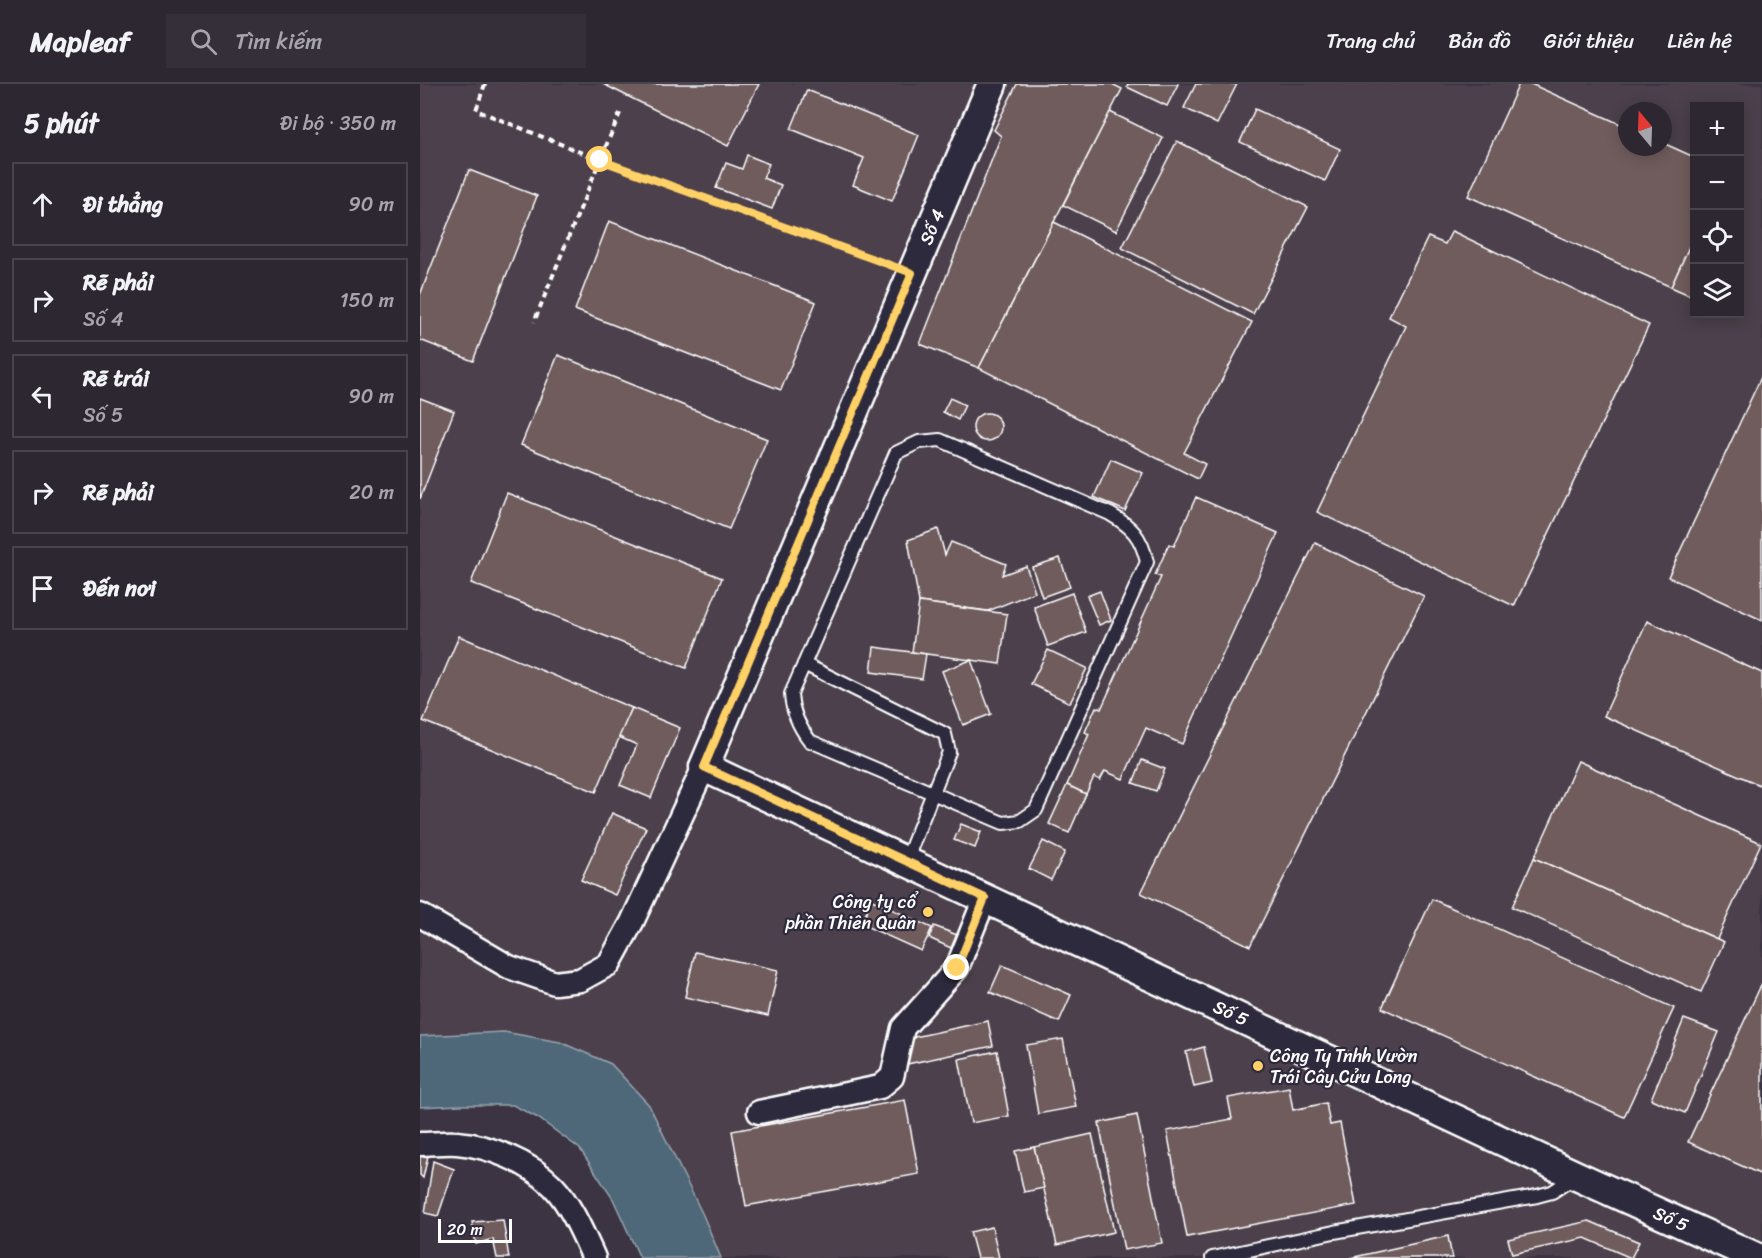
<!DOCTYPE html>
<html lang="vi">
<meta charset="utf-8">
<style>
body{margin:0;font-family:Sriracha,sans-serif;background:#352f3a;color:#f1f3f6}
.controls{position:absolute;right:18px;top:18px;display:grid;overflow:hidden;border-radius:0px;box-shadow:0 3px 15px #0003}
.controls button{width:54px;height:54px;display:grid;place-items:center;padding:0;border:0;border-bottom:2px solid #48444d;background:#2d2732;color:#f1f3f6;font:30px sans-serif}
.compass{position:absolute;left:1198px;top:18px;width:54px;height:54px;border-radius:50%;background:#2d2732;box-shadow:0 3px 15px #0003;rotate:341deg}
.scale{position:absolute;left:18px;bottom:15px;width:74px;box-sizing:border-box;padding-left:6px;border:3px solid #fff;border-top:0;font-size:16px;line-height:21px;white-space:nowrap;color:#fff;-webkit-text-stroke:4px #2f2a3d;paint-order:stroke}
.stop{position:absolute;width:18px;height:18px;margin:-14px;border:4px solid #ffd166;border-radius:50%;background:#fff}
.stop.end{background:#ffd166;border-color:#fff;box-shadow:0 2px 6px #0008}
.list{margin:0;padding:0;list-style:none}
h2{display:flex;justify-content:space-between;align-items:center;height:78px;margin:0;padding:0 24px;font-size:26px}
h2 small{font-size:20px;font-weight:400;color:#a7a5ac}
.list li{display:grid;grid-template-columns:39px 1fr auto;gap:18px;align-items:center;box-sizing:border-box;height:84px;margin:0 12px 12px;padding:0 12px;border:2px solid #48444d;border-radius:0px}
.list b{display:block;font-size:22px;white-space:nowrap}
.list p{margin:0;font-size:20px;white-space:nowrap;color:#a7a5ac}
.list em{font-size:20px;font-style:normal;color:#a7a5ac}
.icon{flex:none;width:33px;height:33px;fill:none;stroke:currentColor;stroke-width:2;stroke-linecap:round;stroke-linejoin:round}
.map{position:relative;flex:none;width:1342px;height:1174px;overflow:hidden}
header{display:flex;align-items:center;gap:36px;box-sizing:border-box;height:84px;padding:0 30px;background:#2d2732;border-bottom:2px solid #48444d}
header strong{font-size:28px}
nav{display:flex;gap:33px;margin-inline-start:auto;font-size:21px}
.search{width:420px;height:54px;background:#352f3a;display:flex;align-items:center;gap:15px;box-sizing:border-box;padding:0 21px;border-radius:0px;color:#a7a5ac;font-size:22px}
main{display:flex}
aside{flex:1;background:#2d2732}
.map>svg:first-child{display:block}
</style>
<header>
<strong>Mapleaf</strong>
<div class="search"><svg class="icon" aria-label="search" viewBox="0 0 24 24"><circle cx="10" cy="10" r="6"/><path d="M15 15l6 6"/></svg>Tìm kiếm</div>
<nav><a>Trang chủ</a><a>Bản đồ</a><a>Giới thiệu</a><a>Liên hệ</a></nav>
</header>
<main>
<aside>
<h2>5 phút<small>Đi bộ · 350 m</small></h2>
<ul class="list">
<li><svg class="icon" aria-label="ahead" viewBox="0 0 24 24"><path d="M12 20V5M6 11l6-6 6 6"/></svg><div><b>Đi thẳng</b></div><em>90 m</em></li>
<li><svg class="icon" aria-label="right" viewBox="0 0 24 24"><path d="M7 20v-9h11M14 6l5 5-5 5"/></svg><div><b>Rẽ phải</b><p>Số 4</p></div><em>150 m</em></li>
<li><svg class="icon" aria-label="left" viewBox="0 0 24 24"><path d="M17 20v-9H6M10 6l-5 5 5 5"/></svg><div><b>Rẽ trái</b><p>Số 5</p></div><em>90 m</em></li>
<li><svg class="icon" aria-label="right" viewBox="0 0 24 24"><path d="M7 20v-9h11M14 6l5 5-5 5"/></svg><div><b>Rẽ phải</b></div><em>20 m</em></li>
<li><svg class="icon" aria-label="arrive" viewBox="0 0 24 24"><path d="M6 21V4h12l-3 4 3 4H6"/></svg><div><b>Đến nơi</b></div></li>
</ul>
</aside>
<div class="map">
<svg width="1342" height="1174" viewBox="0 0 1342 1174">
<rect width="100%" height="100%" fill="#3c3443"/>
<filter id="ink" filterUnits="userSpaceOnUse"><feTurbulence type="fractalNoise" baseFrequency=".0167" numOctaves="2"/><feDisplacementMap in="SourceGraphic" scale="12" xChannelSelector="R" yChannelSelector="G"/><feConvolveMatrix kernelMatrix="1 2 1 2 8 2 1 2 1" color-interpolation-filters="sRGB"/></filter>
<g filter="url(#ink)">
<!-- built -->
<path fill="#4b404b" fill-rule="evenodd" d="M0,0H1342V1174H301L283,1131L229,1021L140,958L84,948L0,952ZM1274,22H1320V230H1274ZM1207,27H1243V63H1207Z"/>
<!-- water -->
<path fill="#506879" stroke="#96a4af" stroke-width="1.5" d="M84,948L140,958L191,980L229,1021L283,1131L301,1174H220L193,1115L160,1065L118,1034L93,1021H40L0,1023V952Z"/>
<!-- building -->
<g fill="#6f5b5d" stroke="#fff" stroke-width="1.5">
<path d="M183,0H339L308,62Z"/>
<path d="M597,0H692L702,5L559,284L500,260L581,52L574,46Z"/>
<path d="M708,0H758L747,22L707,3Z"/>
<path d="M776,0H817L797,40L764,24Z"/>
<path d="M1099,0H1111L1207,43V63H1243V59L1274,73V152L1251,203L1048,112Z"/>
<path d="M387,6L499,51L472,117L433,101L444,74L371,45Z"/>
<path d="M835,25L920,65L905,97L820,58Z"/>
<path d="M690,28L743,54L696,147L643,121Z"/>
<path d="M757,57L888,123L833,230L702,164Z"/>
<path d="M327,71L349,80L343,94L361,101L352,125L296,104L306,79L322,85Z"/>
<path d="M49,86L117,112L53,277L0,256V211Z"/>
<path d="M189,137L396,218L361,306L155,226Z"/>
<path d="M634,138L832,238L764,369L785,380L778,395L559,284Z"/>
<path d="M1032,147L1229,241L1094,522L897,428L986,242L969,233L1008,153L1025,160Z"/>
<path d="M1274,152V213L1251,203Z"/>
<path d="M138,271L347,355L309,445L101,361Z"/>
<path d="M1342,291V536L1248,493Z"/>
<path d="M0,314L34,327L0,415Z"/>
<path d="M530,314L545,321L538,336L523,328Z"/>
<circle cx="567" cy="343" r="14"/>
<path d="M691,375L723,389L705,427L674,413Z"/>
<path d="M87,409L302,494L266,584L51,499Z"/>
<path d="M776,413L858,449L762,660L726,644L703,695L685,687L680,696L674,693L666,710L647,701L669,650L665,648L676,623L681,625L741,493L735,491L749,460L754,462Z"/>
<path d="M518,445L525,471L531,458L586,480L582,491L606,482L615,508L568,527L499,518L488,456Z"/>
<path d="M895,459L1004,512L830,862L721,809Z"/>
<path d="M640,474L650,503L622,513L612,483Z"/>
<path d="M680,507L691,536L679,541L667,512Z"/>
<path d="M652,509L666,548L628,562L614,523Z"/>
<path d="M499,518L587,530L580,580L492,568Z"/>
<path d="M1227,537L1342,589V702L1184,632Z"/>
<path d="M39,552L212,624L176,708L3,637Z"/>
<path d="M454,563L506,570L502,595L451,588Z"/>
<path d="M628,566L667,584L650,619L611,600Z"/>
<path d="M551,576L571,630L543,641L522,587Z"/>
<path d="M212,624L260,644L231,714L200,701L217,661L199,653Z"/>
<path d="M722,676L745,685L736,707L713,699Z"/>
<path d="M1158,677L1341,759L1297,855L1114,774Z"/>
<path d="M647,701L666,710L649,749L629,740Z"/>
<path d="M192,729L226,744L195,811L161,796Z"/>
<path d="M541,740L561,748L555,764L534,756Z"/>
<path d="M623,757L645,768L631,796L609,785Z"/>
<path d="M1114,774L1304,858L1281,908L1092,823Z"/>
<path d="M1012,815L1254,924L1204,1033L962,924Z"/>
<path d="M452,816L512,844L501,867L441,840Z"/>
<path d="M514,842L537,851L531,864L509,854Z"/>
<path d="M275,868L358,886L348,932L265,913Z"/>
<path d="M582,881L651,911L639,938L570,908Z"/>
<path d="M1342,899V1091L1268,1058Z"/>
<path d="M1264,935L1299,948L1265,1029L1231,1015Z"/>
<path d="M568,937L573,962L487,980L481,956Z"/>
<path d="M643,955L656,1023L618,1030L606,961Z"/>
<path d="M784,963L792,999L774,1003L766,968Z"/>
<path d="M577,967L589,1032L551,1039L539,975Z"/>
<path d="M869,1003L873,1026L906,1019L910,1041L920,1039L936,1121L767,1153L747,1047L812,1035L808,1014Z"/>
<path d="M485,1016L499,1090L326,1122L312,1047Z"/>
<path d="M717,1031L742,1159L704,1166L679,1039Z"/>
<path d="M672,1050L694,1148L637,1161L614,1063Z"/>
<path d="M614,1063L624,1104L604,1108L595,1067Z"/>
<path d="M0,1072H8L3,1094L0,1091Z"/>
<path d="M13,1077L34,1085L18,1132L5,1129Z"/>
<path d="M83,1136L89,1174H77L73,1155L56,1160L52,1138Z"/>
<path d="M1169,1137L1219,1158L1211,1174L1165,1154L1092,1170L1088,1155Z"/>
<path d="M572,1143L579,1174H557L550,1148Z"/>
<path d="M1028,1152L1032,1174H930Z"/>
</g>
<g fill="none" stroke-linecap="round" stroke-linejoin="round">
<defs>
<g id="service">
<path d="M520,356L690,430C712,443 721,452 727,478L616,726L600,737L583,739L390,657C379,643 372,628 371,610L476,369L499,358Z"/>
<path d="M384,580L525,650L529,668L486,777"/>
<path d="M792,1174L914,1148L1117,1112L1132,1108L1155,1093"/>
</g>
<g id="minor">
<path d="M0,831L89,883L135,899L160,896L189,880L212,838L284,683"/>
<path d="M339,1028L460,1003L472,993L483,944L537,884L565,814"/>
<path d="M0,1060C12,1060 25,1058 37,1059C70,1062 109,1078 133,1102C151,1121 163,1150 174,1174"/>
</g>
<path id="tertiary" d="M572,0L284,683L1157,1092L1338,1174"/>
</defs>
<!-- service casing -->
<use href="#service" stroke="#fff" stroke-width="16"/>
<!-- minor casing -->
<use href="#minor" stroke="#fff" stroke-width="27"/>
<!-- tertiary casing -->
<use href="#tertiary" stroke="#fff" stroke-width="33"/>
<!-- path -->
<g stroke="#fff" stroke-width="4" stroke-dasharray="6 4.5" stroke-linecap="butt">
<path d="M65,0L56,26L180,76L114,238"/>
<path d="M200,29L180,76L469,181"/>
</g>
<!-- service -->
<use href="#service" stroke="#2f2a3d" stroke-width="12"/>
<!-- minor -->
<use href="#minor" stroke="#2f2a3d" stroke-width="22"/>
<!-- tertiary -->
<use href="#tertiary" stroke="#2f2a3d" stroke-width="28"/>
</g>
</g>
<g fill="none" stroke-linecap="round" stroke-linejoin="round" filter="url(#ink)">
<!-- route -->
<path stroke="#ffd166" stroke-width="8" d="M180,76L492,189L284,683L565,814L537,884"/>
</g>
<!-- markers -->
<g fill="#ffd166" stroke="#2f2a3d" stroke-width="2">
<circle cx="508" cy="828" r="6"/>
<circle cx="838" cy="982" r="6"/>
</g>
<g text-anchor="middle" stroke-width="4.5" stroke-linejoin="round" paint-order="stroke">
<!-- street labels -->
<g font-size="18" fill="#fff" stroke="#2f2a3d">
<text transform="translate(512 143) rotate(-67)" y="6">Số 4</text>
<text transform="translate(811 929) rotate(25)" y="6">Số 5</text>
<text transform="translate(1251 1135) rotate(24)" y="6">Số 5</text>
</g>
<!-- poi labels -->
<g font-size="18" fill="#fff" stroke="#2f2a3d" text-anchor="end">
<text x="496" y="824">Công ty cổ<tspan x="496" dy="21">phần Thiên Quân</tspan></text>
<text x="850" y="978" text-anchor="start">Công Ty Tnhh Vườn<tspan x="850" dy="21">Trái Cây Cửu Long</tspan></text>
</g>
</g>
</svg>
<div class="controls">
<button>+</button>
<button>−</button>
<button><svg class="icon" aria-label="locate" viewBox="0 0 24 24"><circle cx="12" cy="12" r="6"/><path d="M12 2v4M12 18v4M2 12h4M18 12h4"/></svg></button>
<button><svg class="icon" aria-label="layers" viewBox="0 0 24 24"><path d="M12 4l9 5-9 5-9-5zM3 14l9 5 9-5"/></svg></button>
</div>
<svg class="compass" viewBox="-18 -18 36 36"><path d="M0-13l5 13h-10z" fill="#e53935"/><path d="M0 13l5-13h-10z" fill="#a7a5ac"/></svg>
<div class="scale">20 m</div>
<div class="stop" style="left:180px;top:76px"></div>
<div class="stop end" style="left:537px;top:884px"></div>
</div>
</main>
